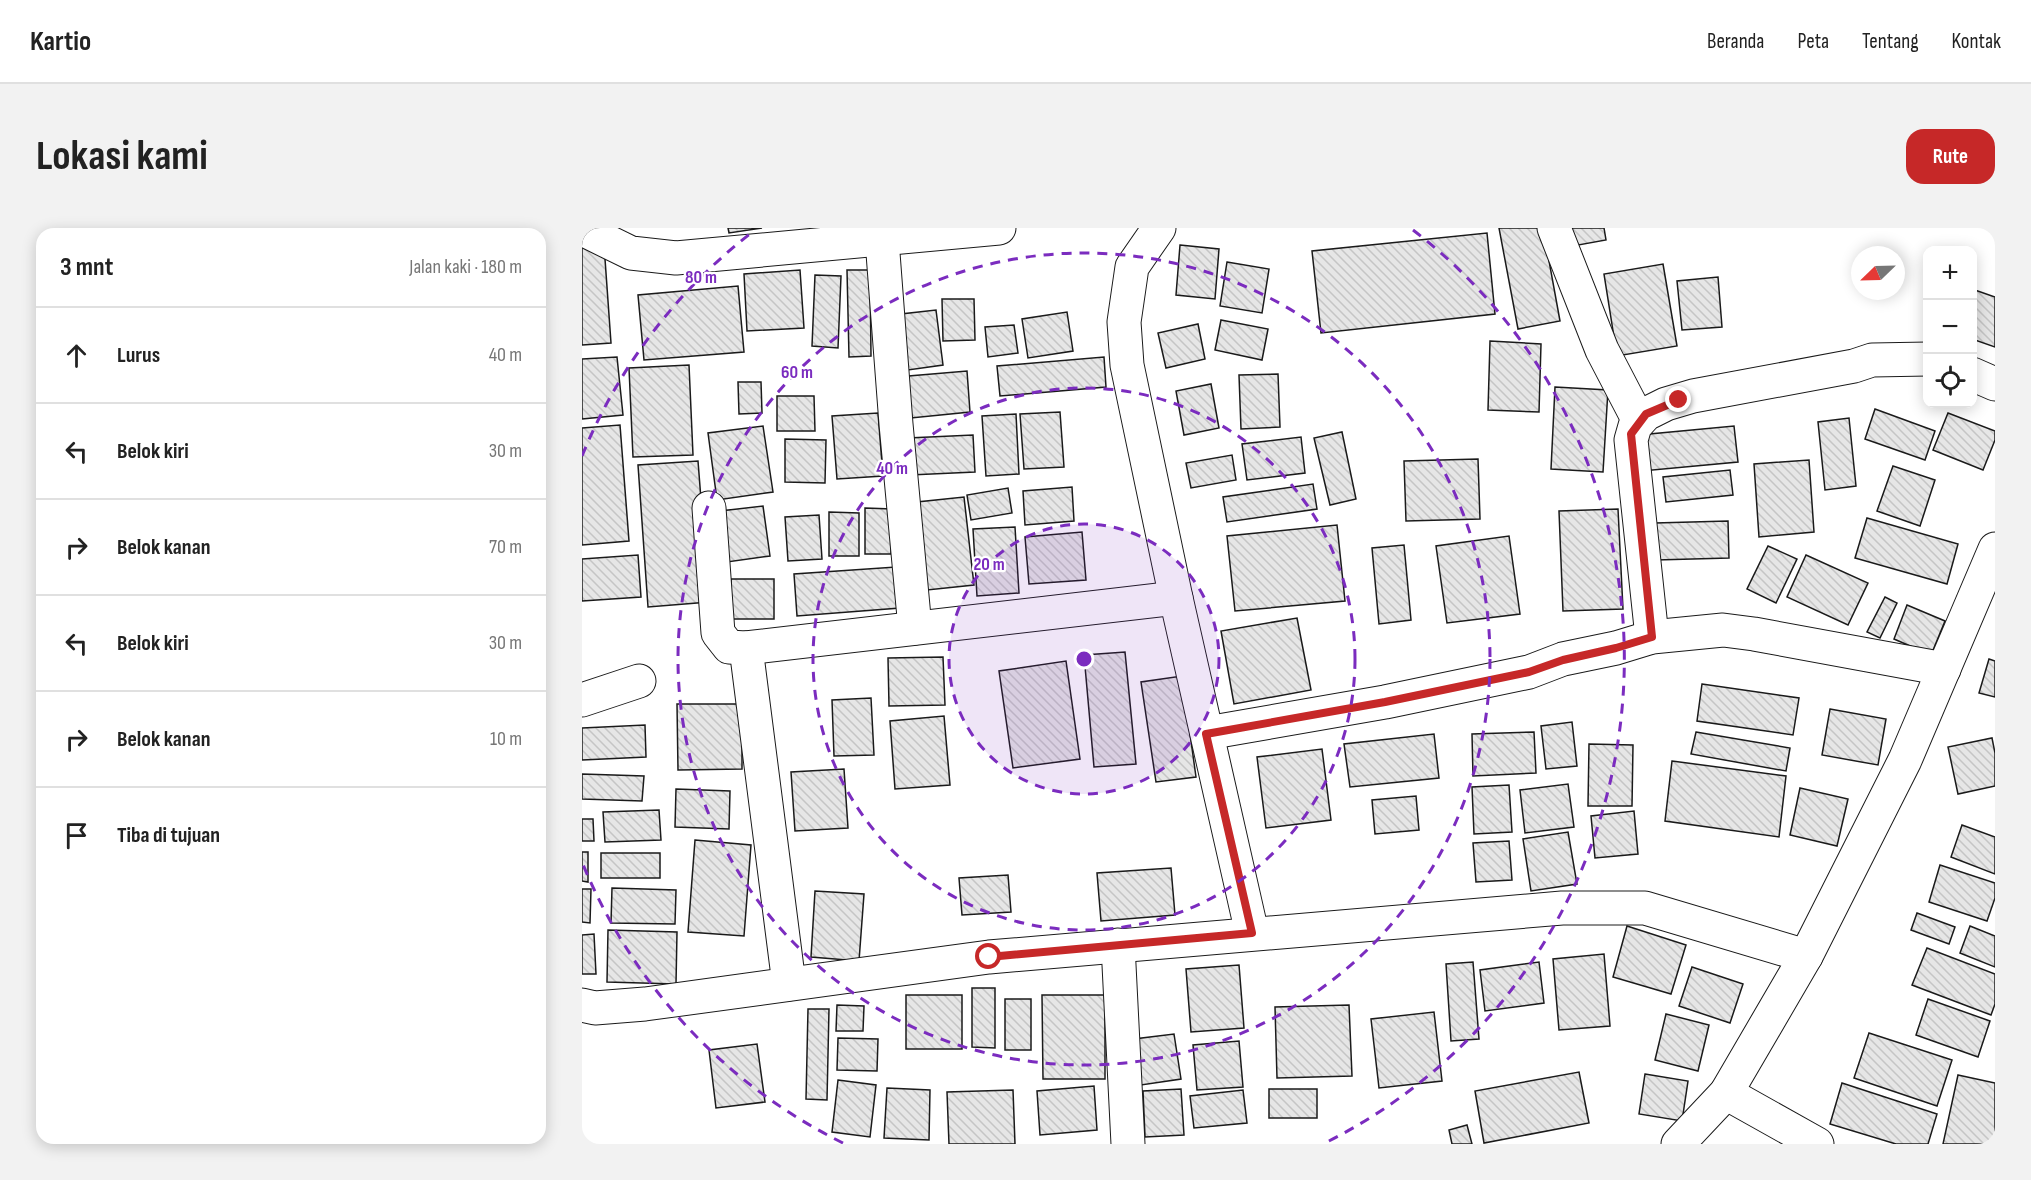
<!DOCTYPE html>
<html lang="id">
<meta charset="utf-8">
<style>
body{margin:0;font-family:"Sofia Sans Condensed",sans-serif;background:#f2f2f2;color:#222}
.controls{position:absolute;right:18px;top:18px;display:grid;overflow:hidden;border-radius:12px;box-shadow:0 3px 15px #0003}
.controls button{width:54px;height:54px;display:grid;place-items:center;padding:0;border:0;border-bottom:2px solid #e0e0e0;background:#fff;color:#222;font:30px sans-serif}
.compass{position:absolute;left:1269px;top:18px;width:54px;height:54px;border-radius:50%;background:#fff;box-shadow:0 3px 15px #0003;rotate:247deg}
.stop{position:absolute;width:18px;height:18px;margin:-14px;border:4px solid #c62828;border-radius:50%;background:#fff}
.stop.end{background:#c62828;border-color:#fff;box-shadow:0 2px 6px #0008}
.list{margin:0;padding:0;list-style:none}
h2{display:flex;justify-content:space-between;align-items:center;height:78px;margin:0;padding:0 24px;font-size:26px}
h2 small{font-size:20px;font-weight:400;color:#767676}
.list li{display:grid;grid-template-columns:39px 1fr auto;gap:18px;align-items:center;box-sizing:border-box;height:96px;padding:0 24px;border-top:2px solid #e0e0e0}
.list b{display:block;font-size:22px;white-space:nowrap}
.list em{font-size:20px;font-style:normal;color:#767676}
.icon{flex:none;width:33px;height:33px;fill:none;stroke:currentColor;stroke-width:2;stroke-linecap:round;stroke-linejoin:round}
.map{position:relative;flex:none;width:1413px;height:916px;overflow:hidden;border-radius:18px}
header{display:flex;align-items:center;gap:36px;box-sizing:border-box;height:84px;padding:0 30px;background:#fff;border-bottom:2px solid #e0e0e0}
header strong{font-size:28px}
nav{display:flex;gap:33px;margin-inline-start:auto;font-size:21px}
.intro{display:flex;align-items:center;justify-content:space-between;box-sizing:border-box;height:144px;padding:0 36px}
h1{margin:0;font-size:42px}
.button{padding:15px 27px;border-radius:18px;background:#c62828;color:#fff;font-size:21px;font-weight:700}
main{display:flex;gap:36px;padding:0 36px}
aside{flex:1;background:#fff;border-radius:18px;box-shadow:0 3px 15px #0003}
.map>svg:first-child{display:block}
</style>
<header>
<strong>Kartio</strong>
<nav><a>Beranda</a><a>Peta</a><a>Tentang</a><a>Kontak</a></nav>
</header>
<div class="intro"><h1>Lokasi kami</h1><a class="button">Rute</a></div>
<main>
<aside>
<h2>3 mnt<small>Jalan kaki · 180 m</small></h2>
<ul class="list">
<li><svg class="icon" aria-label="ahead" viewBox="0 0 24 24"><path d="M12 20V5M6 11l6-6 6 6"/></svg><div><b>Lurus</b></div><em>40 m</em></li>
<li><svg class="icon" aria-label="left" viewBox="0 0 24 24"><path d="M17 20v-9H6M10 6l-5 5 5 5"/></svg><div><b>Belok kiri</b></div><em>30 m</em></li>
<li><svg class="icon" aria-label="right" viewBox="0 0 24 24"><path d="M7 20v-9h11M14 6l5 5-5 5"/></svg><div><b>Belok kanan</b></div><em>70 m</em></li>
<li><svg class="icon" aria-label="left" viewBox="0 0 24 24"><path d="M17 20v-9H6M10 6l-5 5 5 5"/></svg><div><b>Belok kiri</b></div><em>30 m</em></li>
<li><svg class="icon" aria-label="right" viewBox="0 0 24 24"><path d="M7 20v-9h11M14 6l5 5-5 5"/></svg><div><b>Belok kanan</b></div><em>10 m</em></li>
<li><svg class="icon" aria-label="arrive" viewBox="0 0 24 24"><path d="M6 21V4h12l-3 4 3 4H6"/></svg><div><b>Tiba di tujuan</b></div></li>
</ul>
</aside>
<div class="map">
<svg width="1413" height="916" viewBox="0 0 1413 916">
<defs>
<pattern id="building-back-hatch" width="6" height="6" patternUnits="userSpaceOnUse" patternTransform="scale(1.5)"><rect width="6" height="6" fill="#e6e6e6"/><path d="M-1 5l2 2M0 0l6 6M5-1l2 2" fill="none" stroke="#c5c5c5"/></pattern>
</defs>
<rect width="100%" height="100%" fill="#fff"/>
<!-- building -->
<g fill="url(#building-back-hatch)" stroke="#1a1a1a" stroke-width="1.5">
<path d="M146,0H180L147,5Z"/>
<path d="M917,0H961L978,93L936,101Z"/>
<path d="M987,0H1022L1024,12L991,18Z"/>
<path d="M905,5L913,86L739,105L730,23Z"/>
<path d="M22,17L29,115L0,117V19Z"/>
<path d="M598,17L637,21L633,71L594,67Z"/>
<path d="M645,34L687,41L680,85L638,78Z"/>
<path d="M1081,36L1095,118L1035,128L1022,46Z"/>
<path d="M218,42L222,100L165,103L162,46Z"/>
<path d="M265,42H288L289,128L267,129Z"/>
<path d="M233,47L259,48L256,120L230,118Z"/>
<path d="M1136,49L1140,99L1100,102L1095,53Z"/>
<path d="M156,58L162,124L62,132L56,67Z"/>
<path d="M1390,61L1413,69V119L1390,111Z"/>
<path d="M360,71H392L393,112L361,113Z"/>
<path d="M354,82L361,137L326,142L319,86Z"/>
<path d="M485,84L491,123L446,130L440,91Z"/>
<path d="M639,92L686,101L680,132L633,122Z"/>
<path d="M616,96L623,131L584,140L576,105Z"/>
<path d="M432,97L436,125L406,129L403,99Z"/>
<path d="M908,113L959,116L957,184L906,182Z"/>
<path d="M35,129L41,187L0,191V131Z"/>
<path d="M522,129L524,159L418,168L415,138Z"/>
<path d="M107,137L111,227L51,229L47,140Z"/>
<path d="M385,143L388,184L319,191L315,149Z"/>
<path d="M696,146L698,199L659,201L657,147Z"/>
<path d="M156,154H179L180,185L157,186Z"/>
<path d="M629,156L637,200L602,207L594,163Z"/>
<path d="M973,159L1026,162L1021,244L969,241Z"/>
<path d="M195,168H232L233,203H195Z"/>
<path d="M1293,181L1353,203L1343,232L1283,211Z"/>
<path d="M478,184L482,239L442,241L438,186Z"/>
<path d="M296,185L301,248L255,251L250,188Z"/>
<path d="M1366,185L1413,203V212L1401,242L1351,222Z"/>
<path d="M434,186L437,246L404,248L400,188Z"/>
<path d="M1267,190L1274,258L1243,262L1236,194Z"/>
<path d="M38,197L47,313L0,317V200Z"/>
<path d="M181,198L191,264L135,272L126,205Z"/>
<path d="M1152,198L1156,234L1060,243L1057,207Z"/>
<path d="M760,204L774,271L748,277L732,210Z"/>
<path d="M391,207L393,244L328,247L326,210Z"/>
<path d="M719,209L723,245L665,252L660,216Z"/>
<path d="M203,211L244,212L243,255L203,254Z"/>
<path d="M650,227L654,252L609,260L604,235Z"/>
<path d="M896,231L898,291L824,293L822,233Z"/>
<path d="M1227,232L1232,304L1177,309L1172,236Z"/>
<path d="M116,233L127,374L66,379L56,237Z"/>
<path d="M1311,238L1353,252L1338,298L1295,283Z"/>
<path d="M1148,242L1151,267L1084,274L1081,249Z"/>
<path d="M731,256L735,281L645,294L641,269Z"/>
<path d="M490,259L492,293L443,297L441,263Z"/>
<path d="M426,260L430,285L389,292L385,267Z"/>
<path d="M382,269L392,357L345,362L335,274Z"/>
<path d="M181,278L188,328L145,334L138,283Z"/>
<path d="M283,280L310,281L309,326H283Z"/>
<path d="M1036,281L1041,381L981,383L977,283Z"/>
<path d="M247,284L277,285V328H247Z"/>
<path d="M237,287L240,331L206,333L203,289Z"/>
<path d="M1285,290L1376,316L1365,356L1273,330Z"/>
<path d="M1146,293L1147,330L1074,332L1073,295Z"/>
<path d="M755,297L763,373L653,383L645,308Z"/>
<path d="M433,299L437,365L395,368L391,301Z"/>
<path d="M500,304L504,352L447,356L443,309Z"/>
<path d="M927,308L938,386L865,395L854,318Z"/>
<path d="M822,317L829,392L797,396L790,320Z"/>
<path d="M1186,318L1215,331L1194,375L1165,361Z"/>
<path d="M56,327L59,369L0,373V331Z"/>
<path d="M1224,327L1286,355L1266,397L1205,369Z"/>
<path d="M314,339L318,380L215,388L212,346Z"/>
<rect x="149" y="351" width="43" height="40"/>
<path d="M1303,369L1315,375L1298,410L1285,404Z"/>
<path d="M1325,377L1363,393L1349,427L1312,411Z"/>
<path d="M715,390L729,462L652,476L639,403Z"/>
<path d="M543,424L554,536L512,539L502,427Z"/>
<path d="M361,429L363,477L307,478L306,430Z"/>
<path d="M1407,431L1413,433V469L1397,465Z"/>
<path d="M484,433L498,531L431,540L417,443Z"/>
<path d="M600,448L614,549L574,554L559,454Z"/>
<path d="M1120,456L1217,470L1211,507L1115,493Z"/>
<path d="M289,470L292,527L252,528L250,472Z"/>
<path d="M95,476H160V541L96,542Z"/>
<path d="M1248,481L1304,491L1296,537L1240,527Z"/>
<path d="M362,488L368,557L313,561L308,493Z"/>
<path d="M990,494L995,538L964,541L959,498Z"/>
<path d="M63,497L64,529L0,532V500Z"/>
<path d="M952,504L954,545L891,548L890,506Z"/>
<path d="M1114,504L1208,520L1204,543L1109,526Z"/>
<path d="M852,506L857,550L768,559L762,516Z"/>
<path d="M1410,510L1413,525V558L1376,566L1366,519Z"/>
<path d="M1007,516L1051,517L1050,578H1006Z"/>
<path d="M740,521L749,592L684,600L675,529Z"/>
<path d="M1090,533L1204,548L1197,609L1083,593Z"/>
<path d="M262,541L266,600L213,603L209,544Z"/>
<path d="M0,546L62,548L60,573L0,571Z"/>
<path d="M986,556L992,599L943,605L938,562Z"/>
<path d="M927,557L930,604L892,606L890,559Z"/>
<path d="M1218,560L1266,571L1255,618L1208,607Z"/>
<path d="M94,561L148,563L147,601L93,599Z"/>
<path d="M834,568L837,602L793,606L790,572Z"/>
<path d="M77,582L79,612L23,614L21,584Z"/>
<path d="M1052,583L1056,626L1013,630L1009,588Z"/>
<path d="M0,591H11L12,613H0Z"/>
<path d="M1380,597L1413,609V646L1369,629Z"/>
<path d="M986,604L995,656L949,663L941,611Z"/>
<path d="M113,612L169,617L162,708L106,704Z"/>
<path d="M927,613L930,652L894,654L891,615Z"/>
<path d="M0,624H6V654L0,653Z"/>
<rect x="19" y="625" width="59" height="25"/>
<path d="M1358,637L1413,655V670L1405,693L1347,674Z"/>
<path d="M589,640L593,687L519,693L515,645Z"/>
<path d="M426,647L429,684L380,687L377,650Z"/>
<path d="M30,660L94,662L93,696L29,695Z"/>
<path d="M0,661H9L8,695L0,694Z"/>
<path d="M233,663L282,666L277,733L229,729Z"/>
<path d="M1335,685L1373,699L1367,716L1329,702Z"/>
<path d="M1045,698L1104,717L1089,766L1031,749Z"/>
<path d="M1388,698L1413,708V739L1378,725Z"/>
<path d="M26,702L95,704L94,756L25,754Z"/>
<path d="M12,706L14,746H0V707Z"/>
<path d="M1345,720L1413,746V776L1409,787L1330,757Z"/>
<path d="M1022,726L1028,798L977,802L971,731Z"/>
<path d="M891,734L897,811L869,813L864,736Z"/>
<path d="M957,734L962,775L903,783L898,742Z"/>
<path d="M657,737L662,800L609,804L604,741Z"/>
<path d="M1110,739L1161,756L1148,795L1097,778Z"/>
<path d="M390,760H413V820L390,819Z"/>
<rect x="324" y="767" width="56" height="54"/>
<path d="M460,767H523V851H461Z"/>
<rect x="423" y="771" width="26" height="51"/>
<path d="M1346,771L1408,793L1396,829L1334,807Z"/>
<path d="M255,777L282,778L281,803H254Z"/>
<path d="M767,777L770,848L695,850L693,779Z"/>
<path d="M226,781H247L245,872L224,871Z"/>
<path d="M852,784L860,853L797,860L789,791Z"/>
<path d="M1084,786L1127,797L1116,843L1073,832Z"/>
<path d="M1287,805L1370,832L1355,878L1272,850Z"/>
<path d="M592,806L599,851L559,857L552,811Z"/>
<path d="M256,810L296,811L295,843L255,842Z"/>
<path d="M657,813L661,859L615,862L611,817Z"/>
<path d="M175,816L183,874L134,880L127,822Z"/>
<path d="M997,844L1007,895L902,915L893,863Z"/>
<path d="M1063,846L1106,853L1100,893L1057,886Z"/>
<path d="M1376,847L1413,855V916H1361Z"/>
<path d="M256,852L294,857L288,909L250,904Z"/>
<path d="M1260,855L1355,886L1346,916H1314L1248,896Z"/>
<path d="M512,858L515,902L458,907L455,863Z"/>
<path d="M305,860L348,862L347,912L302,910Z"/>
<path d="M599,861L602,907L563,909L561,863Z"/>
<rect x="687" y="861" width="48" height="29"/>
<path d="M431,862L433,916H367L365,864Z"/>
<path d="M661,862L665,895L612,900L608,868Z"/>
<path d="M885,897L890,916H870L867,902Z"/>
</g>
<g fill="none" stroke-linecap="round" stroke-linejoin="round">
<defs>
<g id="minor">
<path d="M577,0L550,39L542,94L545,137L594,370L670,705"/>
<path d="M972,0L1020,122L1057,193"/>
<path d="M0,1L49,25L94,30L417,0"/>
<path d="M300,12L314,196L333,400"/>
<path d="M1390,146L1413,156"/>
<path d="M127,280L136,405L147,419L164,420L594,370"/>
<path d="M1070,409L1049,212L1053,198L1064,186L1084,176L1111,168L1272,138L1290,132L1346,131"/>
<path d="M164,420L207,756"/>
<path d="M0,472L57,453"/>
<path d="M625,505L803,474L947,444L981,431L1034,420L1070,409L1141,402L1172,406L1362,441"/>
<path d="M536,717L546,916"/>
<path d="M0,777L13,780L63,776L407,729L980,680H1063L1224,728"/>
<path d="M1144,865L1235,916"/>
</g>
<path id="tertiary" d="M1096,916L1144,865L1224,728L1323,532L1413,321"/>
</defs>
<!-- minor casing -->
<use href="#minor" stroke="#1a1a1a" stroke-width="35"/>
<!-- tertiary casing -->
<use href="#tertiary" stroke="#1a1a1a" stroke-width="35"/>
<!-- minor -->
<use href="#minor" stroke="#fff" stroke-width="33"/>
<!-- tertiary -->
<use href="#tertiary" stroke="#fff" stroke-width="33"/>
</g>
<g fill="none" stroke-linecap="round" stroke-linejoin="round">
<!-- route -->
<path stroke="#c62828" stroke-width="8" d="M407,729L670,705L624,506L803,474L947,444L981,432L1034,420L1070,409L1049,206L1064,186L1097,172"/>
</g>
<!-- distance rings -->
<circle cx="502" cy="431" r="135" fill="#7b2cbf" fill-opacity=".12"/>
<g fill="none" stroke="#7b2cbf" stroke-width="3" stroke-dasharray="10 8">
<circle cx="502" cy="431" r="135"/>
<circle cx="502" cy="431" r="271"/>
<circle cx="502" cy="431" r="406"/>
<path d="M261 915A541 541 0 0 1 0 634M0 228A541 541 0 0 1 173 2M831 2A541 541 0 0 1 743 915"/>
</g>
<circle cx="502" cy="431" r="9" fill="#7b2cbf" stroke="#fff" stroke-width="3"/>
<g font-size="18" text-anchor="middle" font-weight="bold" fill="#7b2cbf" stroke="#fff" stroke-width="4.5" stroke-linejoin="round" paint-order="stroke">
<text x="119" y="55">80 m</text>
<text x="215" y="150">60 m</text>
<text x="310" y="246">40 m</text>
<text x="407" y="342">20 m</text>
</g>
</svg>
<div class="controls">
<button>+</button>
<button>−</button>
<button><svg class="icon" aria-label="locate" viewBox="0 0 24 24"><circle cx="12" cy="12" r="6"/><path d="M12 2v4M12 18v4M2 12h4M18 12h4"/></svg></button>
</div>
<svg class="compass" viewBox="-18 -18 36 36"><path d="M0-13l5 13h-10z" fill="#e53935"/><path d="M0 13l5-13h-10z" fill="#767676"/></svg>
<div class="stop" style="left:407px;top:729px"></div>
<div class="stop end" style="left:1097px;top:172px"></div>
</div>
</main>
